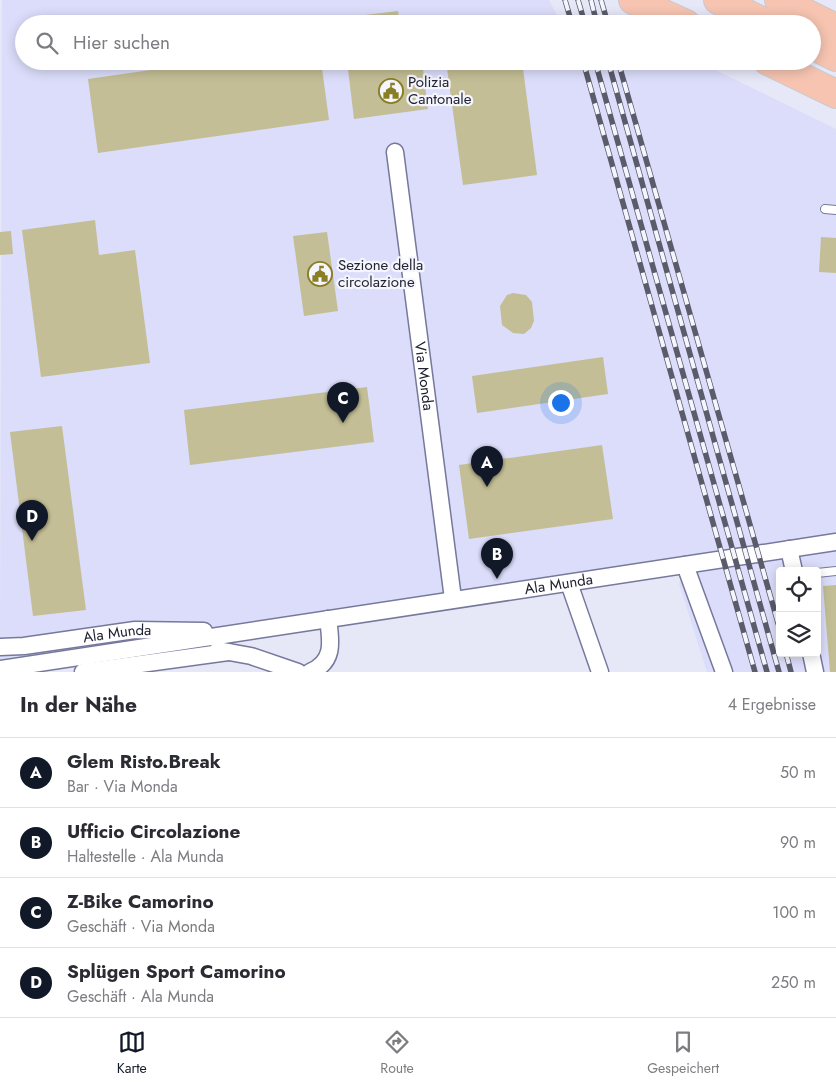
<!DOCTYPE html>
<html lang="de">
<meta charset="utf-8">
<style>
body{margin:0;font-family:Jost,sans-serif;background:#f2f2f3;color:#2b2b33}
.controls{position:absolute;right:15px;bottom:15px;display:grid;overflow:hidden;border-radius:5px;box-shadow:0 2px 12px #0003}
.controls button{width:45px;height:45px;display:grid;place-items:center;padding:0;border:0;border-bottom:1px solid #e1e1e2;background:#fff;color:#2b2b33;font:25px sans-serif}
.you{position:absolute;left:560px;top:402px;width:18px;height:18px;margin:-12px;border:4px solid #fff;border-radius:50%;background:#1a73e8;box-shadow:0 0 0 8px #1a73e833}
.badge{display:grid;place-items:center;width:32px;height:32px;border-radius:50%;background:#111827;color:#fff;font-size:16px;font-weight:700}
.pin{position:absolute;translate:-50% -41px;filter:drop-shadow(0 1px 2px #0008)}
.pin::after{content:'';position:absolute;top:26px;width:18px;height:15px;background:inherit;clip-path:polygon(0 0,100% 0,50% 100%)}
.list{margin:0;padding:0;list-style:none}
h2{display:flex;justify-content:space-between;align-items:center;height:65px;margin:0;padding:0 20px;font-size:21px}
h2 small{font-size:16px;font-weight:400;color:#7c7c81}
.list li{display:grid;grid-template-columns:32px 1fr auto;gap:15px;align-items:center;box-sizing:border-box;height:70px;padding:0 20px;border-top:1px solid #e1e1e2}
.list b{display:block;font-size:19px;white-space:nowrap}
.list p{margin:0;font-size:16px;white-space:nowrap;color:#7c7c81}
.list em{font-size:16px;font-style:normal;color:#7c7c81}
.icon{flex:none;width:28px;height:28px;fill:none;stroke:currentColor;stroke-width:2;stroke-linecap:round;stroke-linejoin:round}
.map{position:relative;flex:none;width:836px;height:672px;overflow:hidden}
.search{position:absolute;background:#fff;box-shadow:0 2px 12px #0003;left:15px;right:15px;top:15px;height:55px;display:flex;align-items:center;gap:12px;box-sizing:border-box;padding:0 18px;border-radius:28px;color:#7c7c81;font-size:19px}
.sheet{height:345px;background:#fff}
nav{display:flex;justify-content:space-around;align-items:center;box-sizing:border-box;height:70px;border-top:1px solid #e1e1e2;background:#fff;font-size:14px;color:#7c7c81}
nav a{display:grid;justify-items:center;gap:2px}
nav .on{color:#111827}
.map>svg:first-child{display:block}
</style>
<div class="map">
<svg width="836" height="672" viewBox="0 0 836 672">
<rect width="100%" height="100%" fill="#e6e8f8"/>
<!-- built -->
<path fill="#dbddfa" fill-rule="evenodd" d="M2,0H549L562,24H24V61H697L836,129V672H707L679,584L684,565L0,669ZM780,571H817V653H780Z"/>
<!-- building -->
<g fill="#c3be95">
<path d="M398,11L400,24H358L357,16Z"/>
<path d="M516,20V24H499V23Z"/>
<path d="M213,61H321L329,120L98,153L88,79Z"/>
<path d="M347,61H422L428,109L354,119Z"/>
<path d="M446,61H522L537,175L463,185Z"/>
<path d="M95,220L99,255L135,250L150,363L41,377L22,230Z"/>
<path d="M11,231L13,254L0,255V232Z"/>
<path d="M327,232L338,311L304,316L293,236Z"/>
<path d="M821,237L836,238V273L819,272Z"/>
<path d="M513,293L526,295L532,302L534,321L531,328L524,334L513,333L502,325L500,306L507,295Z"/>
<path d="M603,357L608,394L477,413L472,376Z"/>
<path d="M367,387L374,442L190,465L184,410Z"/>
<path d="M62,426L86,610L33,616L10,432Z"/>
<path d="M602,445L613,519L469,539L459,465Z"/>
<path d="M836,585V672H830L823,586Z"/>
</g>
<g fill="none" stroke-linecap="round" stroke-linejoin="round">
<defs>
<g id="service">
<path d="M825,209L836,210"/>
<path d="M817,573L836,571"/>
</g>
<g id="minor">
<path id="s1" d="M395,152L453,599"/>
<path d="M789,549L794,571"/>
<path d="M685,565L724,672"/>
<path d="M569,583L600,672"/>
<path id="s2" d="M0,647L24,646L135,630L204,631"/>
<path d="M218,650L251,656L298,672"/>
<path d="M811,653L815,672"/>
<path id="s3" d="M0,669L836,542"/>
<path d="M83,672L228,652"/>
<path d="M310,672C335,662 331,641 328,619"/>
</g>
<g id="motorway">
<path d="M633,0L686,24"/>
<path d="M718,0L768,24"/>
<path d="M779,0L836,28"/>
<path d="M812,45L836,57"/>
<path d="M768,61L836,94"/>
</g>
</defs>
<!-- service casing -->
<use href="#service" stroke="#76789c" stroke-width="10"/>
<!-- minor casing -->
<use href="#minor" stroke="#76789c" stroke-width="19"/>
<!-- motorway casing -->
<use href="#motorway" stroke="#cacace" stroke-width="30"/>
<!-- service -->
<use href="#service" stroke="#fff" stroke-width="8"/>
<!-- minor -->
<use href="#minor" stroke="#fff" stroke-width="16"/>
<!-- motorway -->
<use href="#motorway" stroke="#f6c4b1" stroke-width="28"/>
<defs>
<g id="rail">
<path d="M565,0L572,24"/>
<path d="M578,0L585,24"/>
<path d="M591,0L597,24"/>
<path d="M601,0L608,24"/>
<path d="M583,61L755,672"/>
<path d="M595,61L767,672"/>
<path d="M608,61L779,672"/>
<path d="M618,61L780,630"/>
<path d="M786,653L791,672"/>
</g>
</defs>
<!-- rail casing -->
<use href="#rail" stroke="#5a5b6b" stroke-width="5.5"/>
<!-- rail -->
<use href="#rail" stroke="#f5f5fe" stroke-width="4" stroke-dasharray="11" stroke-linecap="butt"/>
</g>
<!-- icons -->
<defs>
<symbol id="civic-ring" viewBox="-11 -11 22 22"><circle r="9.5" fill="#f5f5fe" stroke="#8a7e24" stroke-width="1.5"/><path d="M-.6-6.5H3V-4.5H.6V-3L4-1V1h2V6H-6V1h2V-1L-.6-3ZM-1.2 2.5V6h2.4V2.5Z" fill="#8a7e24"/></symbol>
</defs>
<g fill-rule="evenodd">
<use href="#civic-ring" x="377" y="77" width="28" height="28"/>
<use href="#civic-ring" x="306" y="260" width="28" height="28"/>
</g>
<g text-anchor="middle" stroke-width="4.5" stroke-linejoin="round" paint-order="stroke">
<!-- poi labels -->
<g font-size="15" fill="#222332" stroke="#f5f5fe" text-anchor="start">
<text x="408" y="87">Polizia<tspan x="408" dy="17">Cantonale</tspan></text>
<text x="338" y="270">Sezione della<tspan x="338" dy="17">circolazione</tspan></text>
</g>
<!-- street labels -->
<g font-size="15" fill="#222332" stroke="#f5f5fe">
<text dy="5" stroke="none"><textPath href="#s1" startOffset="226">Via Monda</textPath></text>
<text dy="5" stroke="none"><textPath href="#s3" startOffset="565">Ala Munda</textPath></text>
<text dy="5" stroke="none"><textPath href="#s2" startOffset="118">Ala Munda</textPath></text>
</g>
</g>
</svg>
<div class="controls">
<button><svg class="icon" aria-label="locate" viewBox="0 0 24 24"><circle cx="12" cy="12" r="6"/><path d="M12 2v4M12 18v4M2 12h4M18 12h4"/></svg></button>
<button><svg class="icon" aria-label="layers" viewBox="0 0 24 24"><path d="M12 4l9 5-9 5-9-5zM3 14l9 5 9-5"/></svg></button>
</div>
<div class="you"></div>
<div class="pin badge" style="left:487px;top:487px">A</div>
<div class="pin badge" style="left:497px;top:579px">B</div>
<div class="pin badge" style="left:343px;top:423px">C</div>
<div class="pin badge" style="left:32px;top:541px">D</div>
<div class="search"><svg class="icon" aria-label="search" viewBox="0 0 24 24"><circle cx="10" cy="10" r="6"/><path d="M15 15l6 6"/></svg>Hier suchen</div>
</div>
<section class="sheet">
<h2>In der Nähe<small>4 Ergebnisse</small></h2>
<ul class="list">
<li><span class="badge">A</span><div><b>Glem Risto.Break</b><p>Bar · Via Monda</p></div><em>50 m</em></li>
<li><span class="badge">B</span><div><b>Ufficio Circolazione</b><p>Haltestelle · Ala Munda</p></div><em>90 m</em></li>
<li><span class="badge">C</span><div><b>Z-Bike Camorino</b><p>Geschäft · Via Monda</p></div><em>100 m</em></li>
<li><span class="badge">D</span><div><b>Splügen Sport Camorino</b><p>Geschäft · Ala Munda</p></div><em>250 m</em></li>
</ul>
</section>
<nav>
<a class="on"><svg class="icon" aria-label="map" viewBox="0 0 24 24"><path d="M3 6l6-2 6 2 6-2v14l-6 2-6-2-6 2zM9 4v14M15 6v14"/></svg>Karte</a>
<a><svg class="icon" aria-label="directions" viewBox="0 0 24 24"><path d="M12 3l9 9-9 9-9-9zM9 14v-3h6M13 9l2 2-2 2"/></svg>Route</a>
<a><svg class="icon" aria-label="saved" viewBox="0 0 24 24"><path d="M7 4h10v16l-5-4-5 4z"/></svg>Gespeichert</a>
</nav>
